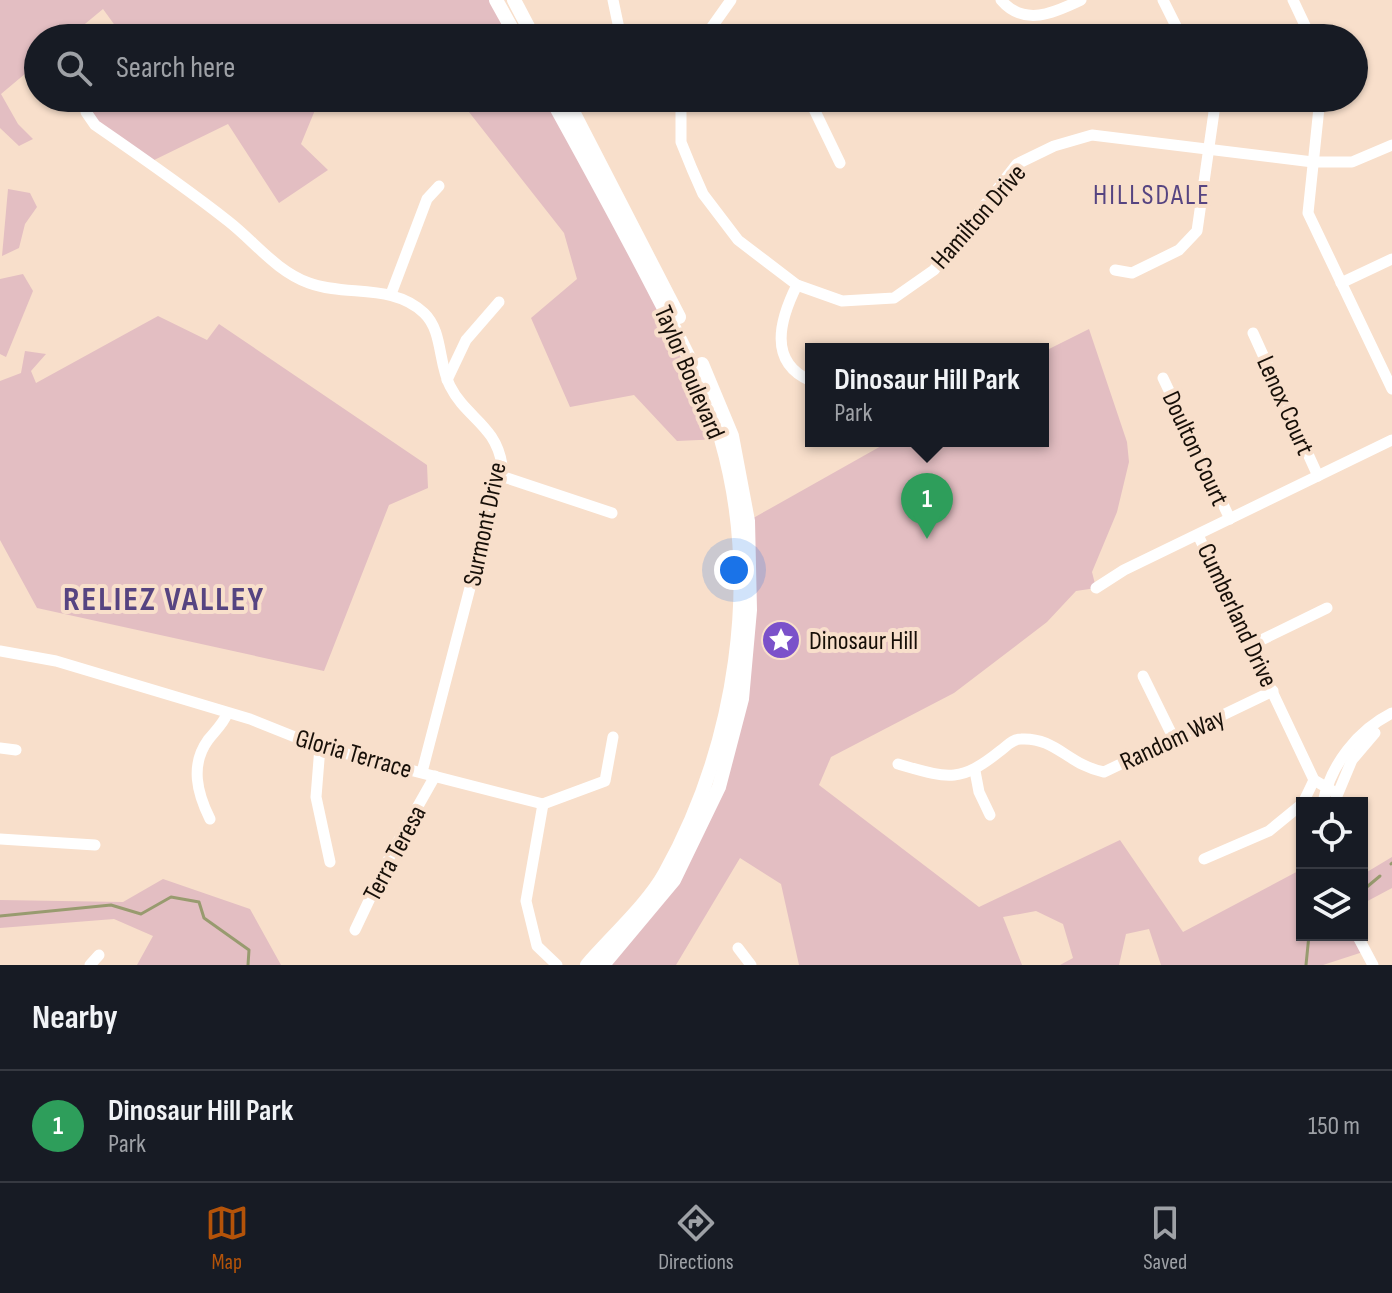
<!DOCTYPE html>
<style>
body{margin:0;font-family:"Sofia Sans Condensed",sans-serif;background:#242831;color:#f1f3f6}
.controls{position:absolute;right:24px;bottom:24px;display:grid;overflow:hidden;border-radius:0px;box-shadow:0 2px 6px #0004}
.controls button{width:72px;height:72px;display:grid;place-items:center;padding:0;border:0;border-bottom:2px solid #363941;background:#171b24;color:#f1f3f6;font:40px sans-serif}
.you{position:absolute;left:734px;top:570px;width:28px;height:28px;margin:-20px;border:6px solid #fff;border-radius:50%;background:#1a73e8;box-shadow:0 0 0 12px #1a73e833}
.badge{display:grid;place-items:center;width:52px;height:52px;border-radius:50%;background:#b45309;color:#fff;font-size:26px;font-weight:700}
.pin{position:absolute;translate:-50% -66px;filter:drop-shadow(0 2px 4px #0008)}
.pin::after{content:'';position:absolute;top:42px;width:28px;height:24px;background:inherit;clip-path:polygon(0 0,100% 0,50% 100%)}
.popup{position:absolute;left:805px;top:343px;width:244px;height:104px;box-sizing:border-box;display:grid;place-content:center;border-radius:0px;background:#171b24;filter:drop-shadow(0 2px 6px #0005);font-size:26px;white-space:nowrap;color:#9ea1a6}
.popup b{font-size:30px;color:#f1f3f6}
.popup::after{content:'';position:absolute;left:50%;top:100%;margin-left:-16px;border:16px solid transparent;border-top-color:#171b24}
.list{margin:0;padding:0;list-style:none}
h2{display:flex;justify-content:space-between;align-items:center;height:104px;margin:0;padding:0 32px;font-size:34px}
h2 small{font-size:26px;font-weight:400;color:#9ea1a6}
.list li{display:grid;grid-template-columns:52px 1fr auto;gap:24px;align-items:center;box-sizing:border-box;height:112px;padding:0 32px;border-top:2px solid #363941}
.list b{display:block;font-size:30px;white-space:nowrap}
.list p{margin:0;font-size:26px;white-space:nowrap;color:#9ea1a6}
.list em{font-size:26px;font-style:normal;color:#9ea1a6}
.icon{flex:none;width:44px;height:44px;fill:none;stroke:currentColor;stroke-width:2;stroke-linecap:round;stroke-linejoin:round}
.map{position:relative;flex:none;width:1392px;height:965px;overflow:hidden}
.search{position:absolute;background:#171b24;box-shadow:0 2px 6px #0004;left:24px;right:24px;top:24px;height:88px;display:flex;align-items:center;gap:20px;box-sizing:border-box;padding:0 28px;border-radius:44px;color:#9ea1a6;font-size:30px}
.sheet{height:216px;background:#171b24}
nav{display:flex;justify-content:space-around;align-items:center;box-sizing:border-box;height:112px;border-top:2px solid #363941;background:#171b24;font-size:22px;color:#9ea1a6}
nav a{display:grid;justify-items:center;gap:4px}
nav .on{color:#b45309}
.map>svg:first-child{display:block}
</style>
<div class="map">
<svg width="1392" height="965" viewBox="0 0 1392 965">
<rect width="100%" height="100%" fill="#f8dfcb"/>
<!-- green -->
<g fill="#e3bec2">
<path d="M0,0H496L517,38H124L103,9L68,38H38V63L1,94L18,124L33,139L19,146L0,128Z"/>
<path d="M112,98H320L301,144L328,170L279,203L228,124L148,163L86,112Z"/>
<path d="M449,98H551L608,199L721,439L677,441L634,395L570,407L531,318L577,279L564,233L465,107Z"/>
<path d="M8,189L30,193L37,207L25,224L19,248L2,256Z"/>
<path d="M23,274L33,291L6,357L0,354V279Z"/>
<path d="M158,316L207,340L219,324L427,465L428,488L389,505L324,671L37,608L0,540V381L21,373L25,351L46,354L31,371L36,383Z"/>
<path d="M1089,329L1127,442L1129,462L1117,512L1092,572L1096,588L1076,591L1047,622L954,693L831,757L819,785L979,907L1120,840L1183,932L1302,869V935H1357L1366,951L1323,965H1161L1149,929L1126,934L1119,965H1060L1073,958L1063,924L1036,911L1003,917L1022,965H799L781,884L740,858L676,965H603L719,787L748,521L890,441H1043V352Z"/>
<path d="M1392,857V888L1362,904V875Z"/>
<path d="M163,879L250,909L281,965H137L153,936L114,919L0,928V900L123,902Z"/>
</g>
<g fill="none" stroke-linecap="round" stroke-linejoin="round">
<!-- stream -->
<g stroke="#989b6f" stroke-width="3">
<path d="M1391,864L1392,863"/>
<path d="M1362,891L1380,876"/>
<path d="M0,916L111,905L141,914L171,897L199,902L204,918L249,950L248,965"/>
<path d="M1306,965L1309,935"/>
</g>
<!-- minor -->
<g stroke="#fff" stroke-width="11">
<path d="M613,0L621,38"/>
<path d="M1001,0C1024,27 1054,13 1081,0"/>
<path d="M1163,0L1182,38"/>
<path d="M1293,0L1311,38"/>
<path d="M707,30L719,38"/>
<path d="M704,38L731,0"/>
<path d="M681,98V142L692,169L703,194L738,240L797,285L842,301L894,298L934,270L1017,164L1054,146L1092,135L1313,162H1352L1392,145"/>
<path d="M802,98L813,107L840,163"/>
<path d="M1320,98L1308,213L1392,389"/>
<path d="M86,112L95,125C140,156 185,187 228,221C255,242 276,271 309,283C347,297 392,283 424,313C443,331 438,363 450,386C466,418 496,425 502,465L422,772"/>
<path d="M1115,270L1132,273L1179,250L1197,231L1214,112L1209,98"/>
<path d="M1341,283L1392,259"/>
<path d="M797,285C780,319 767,362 811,381"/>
<path d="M391,294L427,199L439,186"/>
<path d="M1253,333L1318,476"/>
<path d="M1163,378L1230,519"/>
<path d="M447,380L466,340L499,302"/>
<path d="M498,475L612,513"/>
<path d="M1198,535L1314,780L1336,793"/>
<path d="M1096,588L1124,570L1392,440"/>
<path d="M1251,645L1327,608"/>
<path d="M0,651L56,661L250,719L320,747L543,804"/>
<path d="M1143,676L1174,739"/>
<path d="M320,747L316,797L330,862"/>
<path d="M0,748L16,750"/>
<path d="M898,764C947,778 959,784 1000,751C1007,746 1012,739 1021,739C1056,737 1068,765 1104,772L1273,691"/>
<path d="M975,771L979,792L990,815"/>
<path d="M1303,803L1314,780"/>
<path d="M1323,803C1330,765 1358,730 1392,713"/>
<path d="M1334,803L1352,760L1375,733"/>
<path d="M543,804L526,901L537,946L557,965"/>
<path d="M543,804L605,781L613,737"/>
<path d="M210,819C197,793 190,765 208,740C215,731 223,724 227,714"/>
<path d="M0,839L95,845"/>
<path d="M1204,859L1269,831L1302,804"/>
<path d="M355,930L392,852L435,776"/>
<path d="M1357,935L1373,965"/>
<path d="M738,948L751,965"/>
<path d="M90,965L99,955"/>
</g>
<!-- major -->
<g stroke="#fff" stroke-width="14">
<path d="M496,0L517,38"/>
<path d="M514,0L534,38"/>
<path d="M551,98C587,163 623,229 657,295C681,341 707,389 721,439C762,581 736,745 665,873C648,904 611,937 587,965"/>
<path d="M566,98L679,317"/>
<path d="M603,965L674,880L719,787L742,699L750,610L748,521L732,436L702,364"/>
</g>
</g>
<!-- icons -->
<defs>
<symbol id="sight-disc" viewBox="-11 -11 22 22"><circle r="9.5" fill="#7b51ca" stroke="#f8dfcb"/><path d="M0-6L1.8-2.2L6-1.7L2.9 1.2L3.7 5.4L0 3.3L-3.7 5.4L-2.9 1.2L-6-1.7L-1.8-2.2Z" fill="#fff"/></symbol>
</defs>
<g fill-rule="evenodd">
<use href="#sight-disc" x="759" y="618" width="44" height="44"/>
</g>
<g text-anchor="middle" stroke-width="8" stroke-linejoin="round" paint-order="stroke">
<!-- street labels -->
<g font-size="26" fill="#170f08" stroke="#f8dfcb">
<text transform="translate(978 216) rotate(-49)" y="9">Hamilton Drive</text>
<text transform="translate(690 372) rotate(67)" y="9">Taylor Boulevard</text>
<text transform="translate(1286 405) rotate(66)" y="9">Lenox Court</text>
<text transform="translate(1196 448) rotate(65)" y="9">Doulton Court</text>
<text transform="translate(484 524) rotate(-78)" y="9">Surmont Drive</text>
<text transform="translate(1238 615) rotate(65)" y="9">Cumberland Drive</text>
<text transform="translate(1172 739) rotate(-25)" y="9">Random Way</text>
<text transform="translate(354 753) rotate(16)" y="9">Gloria Terrace</text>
<text transform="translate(394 853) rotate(-62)" y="9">Terra Teresa</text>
</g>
<!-- poi labels -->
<g font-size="26" fill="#170f08" stroke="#f8dfcb" text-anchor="start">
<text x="809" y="649">Dinosaur Hill</text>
</g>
<!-- neighbourhood labels -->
<g font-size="28" letter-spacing="2" fill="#564481" stroke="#f8dfcb">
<text x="1152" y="204">HILLSDALE</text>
</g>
<!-- district labels -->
<g font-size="34" font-weight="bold" letter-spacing="2" fill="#564481" stroke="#f8dfcb">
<text x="164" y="610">RELIEZ VALLEY</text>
</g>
</g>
</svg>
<div class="controls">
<button><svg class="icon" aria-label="locate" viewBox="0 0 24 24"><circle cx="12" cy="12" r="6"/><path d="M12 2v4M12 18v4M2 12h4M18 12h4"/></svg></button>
<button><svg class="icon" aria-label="layers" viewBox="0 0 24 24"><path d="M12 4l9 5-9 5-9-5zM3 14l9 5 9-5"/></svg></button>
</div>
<div class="you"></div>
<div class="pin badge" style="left:927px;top:539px;background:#2e9e5b">1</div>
<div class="popup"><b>Dinosaur Hill Park</b>Park</div>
<div class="search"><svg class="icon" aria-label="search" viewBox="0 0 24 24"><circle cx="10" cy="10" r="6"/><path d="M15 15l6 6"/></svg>Search here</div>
</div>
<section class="sheet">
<h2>Nearby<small></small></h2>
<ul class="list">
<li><span class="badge" style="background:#2e9e5b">1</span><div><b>Dinosaur Hill Park</b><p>Park</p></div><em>150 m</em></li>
</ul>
</section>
<nav>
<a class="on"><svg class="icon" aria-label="map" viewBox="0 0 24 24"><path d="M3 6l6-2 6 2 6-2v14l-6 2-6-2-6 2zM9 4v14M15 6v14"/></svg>Map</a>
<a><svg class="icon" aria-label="directions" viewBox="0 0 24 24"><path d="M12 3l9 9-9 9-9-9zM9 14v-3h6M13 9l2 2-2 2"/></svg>Directions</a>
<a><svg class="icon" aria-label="saved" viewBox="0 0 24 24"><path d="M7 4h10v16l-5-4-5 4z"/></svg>Saved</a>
</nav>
